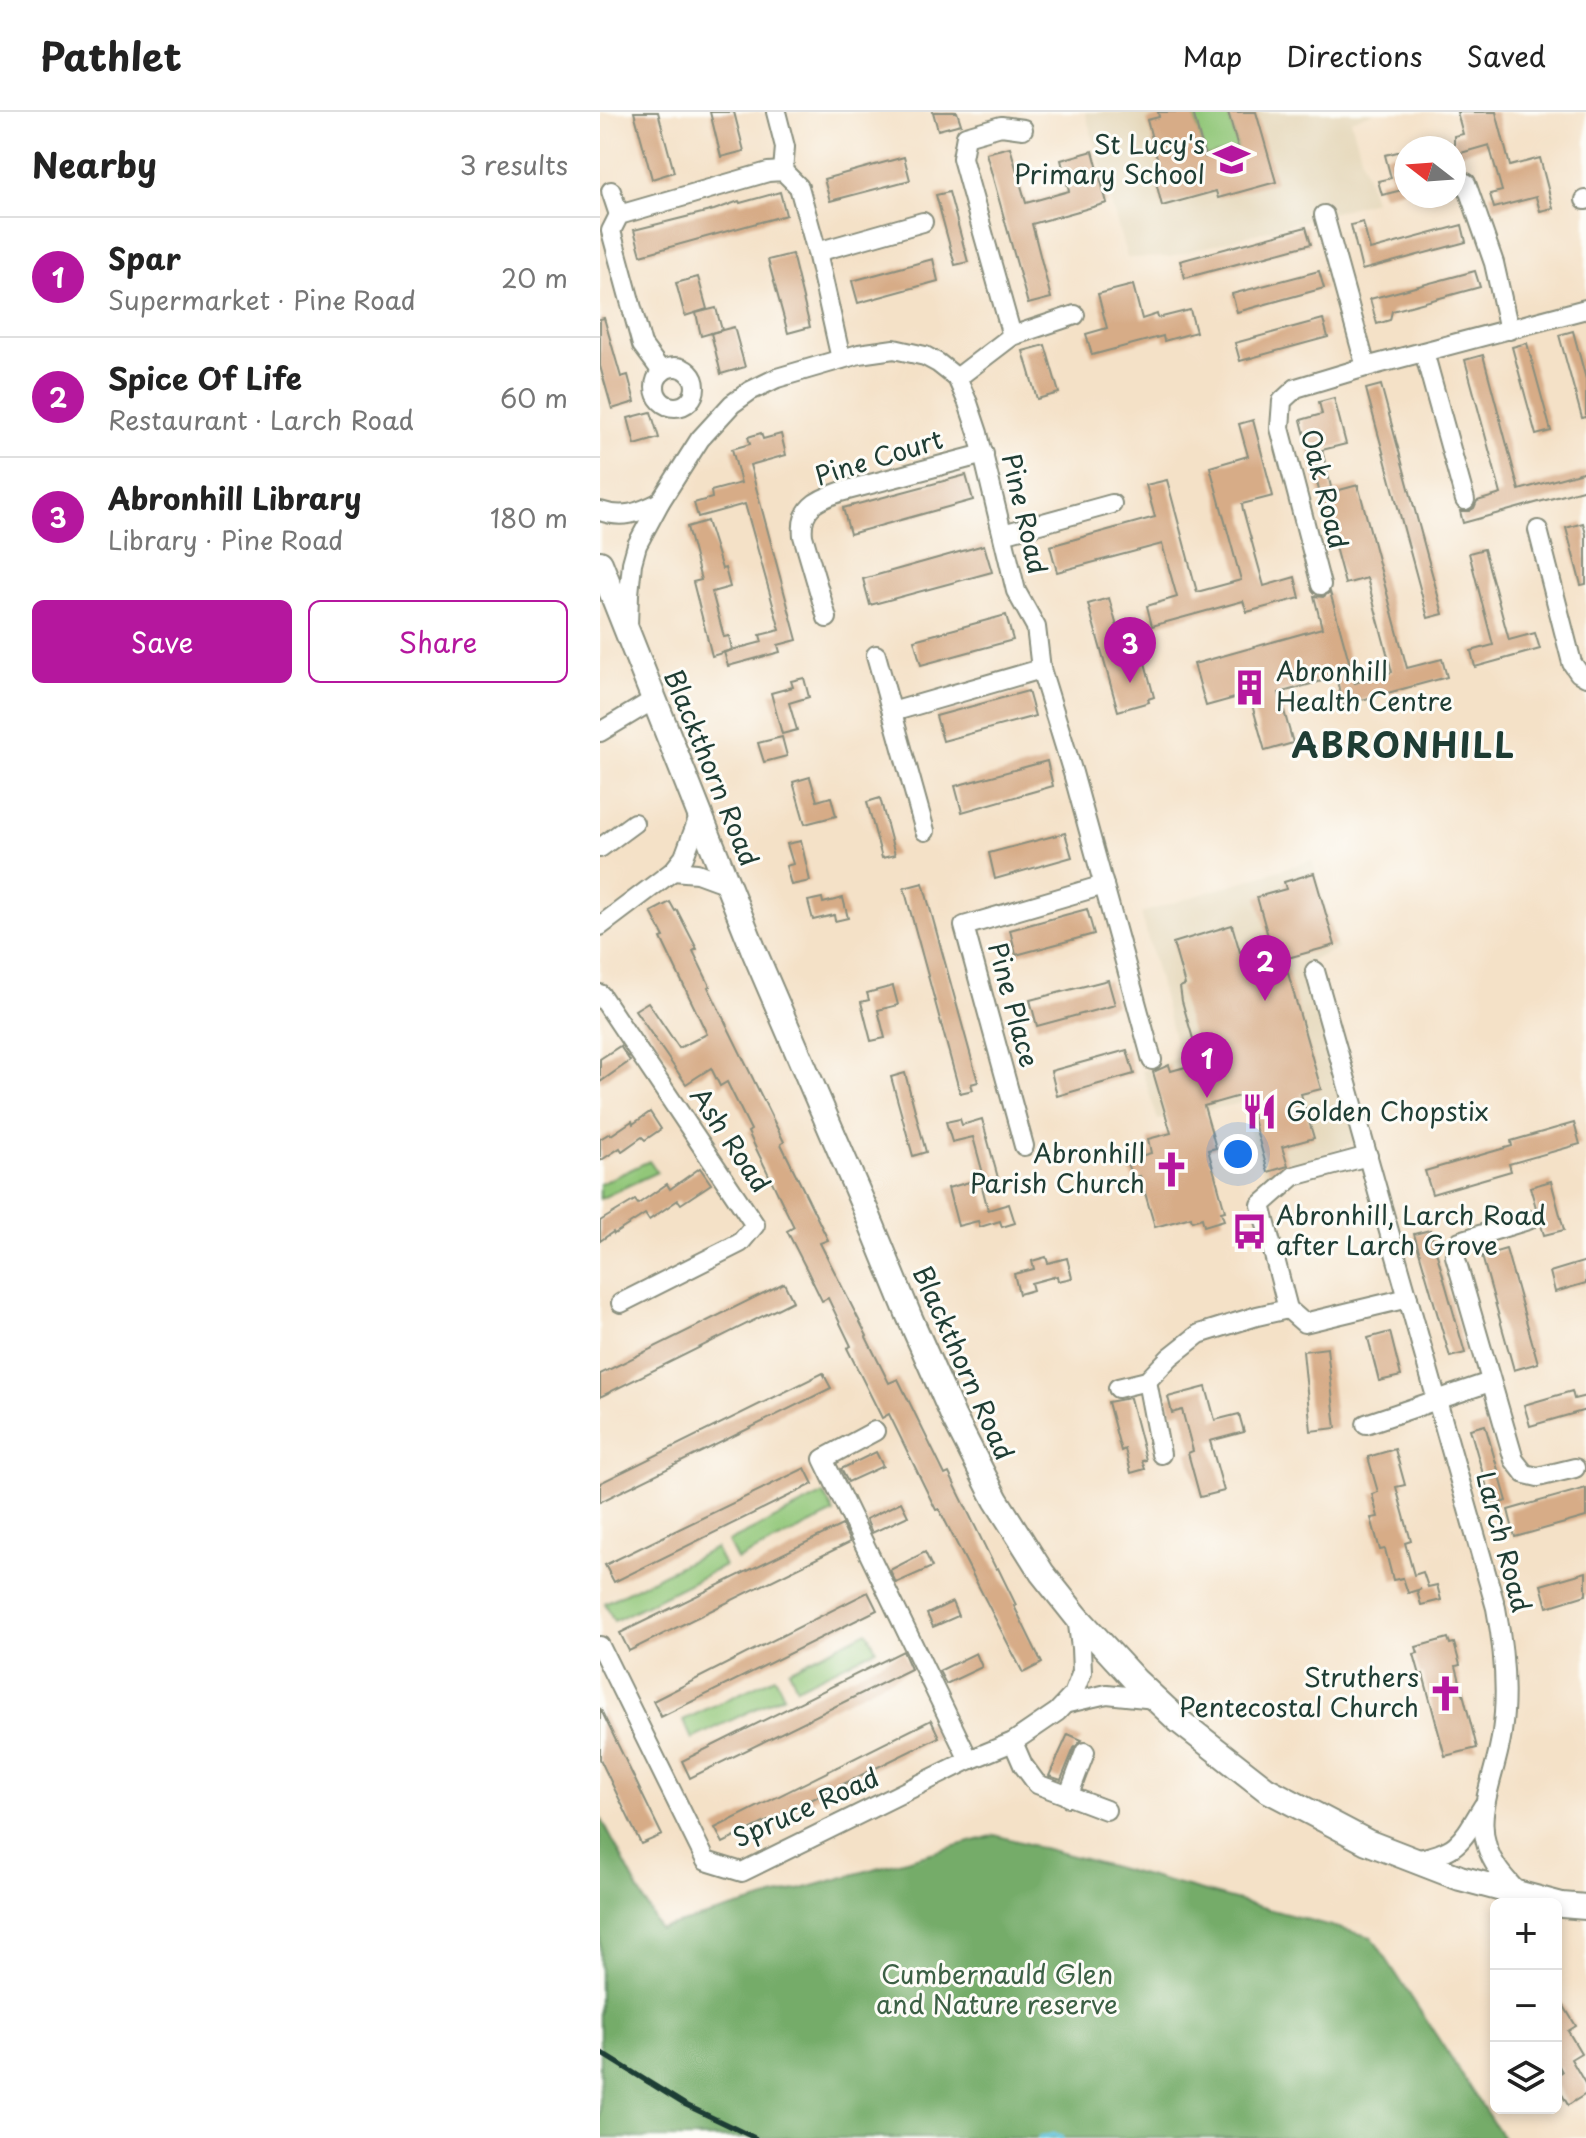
<!DOCTYPE html>
<meta charset="utf-8">
<style>
body{margin:0;font-family:"Playpen Sans",sans-serif;background:#f2f2f2;color:#222}
.controls{position:absolute;right:24px;bottom:24px;display:grid;overflow:hidden;border-radius:12px;box-shadow:0 4px 12px #0003}
.controls button{width:72px;height:72px;display:grid;place-items:center;padding:0;border:0;border-bottom:2px solid #e0e0e0;background:#fff;color:#222;font:40px sans-serif}
.compass{position:absolute;left:794px;top:24px;width:72px;height:72px;border-radius:50%;background:#fff;box-shadow:0 4px 12px #0003;rotate:287deg}
.you{position:absolute;left:638px;top:1042px;width:28px;height:28px;margin:-20px;border:6px solid #fff;border-radius:50%;background:#1a73e8;box-shadow:0 0 0 12px #1a73e833}
.badge{display:grid;place-items:center;width:52px;height:52px;border-radius:50%;background:#b5179e;color:#fff;font-size:26px;font-weight:700}
.pin{position:absolute;translate:-50% -66px;filter:drop-shadow(0 2px 4px #0008)}
.pin::after{content:'';position:absolute;top:42px;width:28px;height:24px;background:inherit;clip-path:polygon(0 0,100% 0,50% 100%)}
.list{margin:0;padding:0;list-style:none}
h2{display:flex;justify-content:space-between;align-items:center;height:104px;margin:0;padding:0 32px;font-size:34px}
h2 small{font-size:26px;font-weight:400;color:#767676}
.list li{display:grid;grid-template-columns:52px 1fr auto;gap:24px;align-items:center;box-sizing:border-box;height:120px;padding:0 32px;border-top:2px solid #e0e0e0}
.list b{display:block;font-size:30px;white-space:nowrap}
.list p{margin:0;font-size:26px;white-space:nowrap;color:#767676}
.list em{font-size:26px;font-style:normal;color:#767676}
.actions{display:flex;gap:16px;padding:24px 32px}
.actions a{flex:1;padding:18px 0;border:2px solid #b5179e;border-radius:12px;text-align:center;font-size:28px;color:#b5179e}
.actions .main{background:#b5179e;color:#fff}
.icon{flex:none;width:44px;height:44px;fill:none;stroke:currentColor;stroke-width:2;stroke-linecap:round;stroke-linejoin:round}
.map{position:relative;flex:none;width:986px;height:2026px;overflow:hidden}
header{display:flex;align-items:center;gap:48px;box-sizing:border-box;height:112px;padding:0 40px;background:#fff;border-bottom:2px solid #e0e0e0}
header strong{font-size:38px}
nav{display:flex;gap:44px;margin-inline-start:auto;font-size:28px}
main{display:flex}
aside{flex:1;background:#fff}
.map>svg:first-child{display:block}
</style>
<header>
<strong>Pathlet</strong>
<nav><a>Map</a><a>Directions</a><a>Saved</a></nav>
</header>
<main>
<aside>
<h2>Nearby<small>3 results</small></h2>
<ul class="list">
<li><span class="badge">1</span><div><b>Spar</b><p>Supermarket · Pine Road</p></div><em>20 m</em></li>
<li><span class="badge">2</span><div><b>Spice Of Life</b><p>Restaurant · Larch Road</p></div><em>60 m</em></li>
<li><span class="badge">3</span><div><b>Abronhill Library</b><p>Library · Pine Road</p></div><em>180 m</em></li>
</ul>
<div class="actions"><a class="main">Save</a><a>Share</a></div>
</aside>
<div class="map">
<svg width="986" height="2026" viewBox="0 0 986 2026">
<rect width="100%" height="100%" fill="#fdfcf7"/>
<filter id="ink" filterUnits="userSpaceOnUse"><feTurbulence type="fractalNoise" baseFrequency=".0125" numOctaves="2"/><feDisplacementMap in="SourceGraphic" scale="16" xChannelSelector="R" yChannelSelector="G"/><feConvolveMatrix kernelMatrix="1 2 1 2 8 2 1 2 1" color-interpolation-filters="sRGB"/></filter>
<filter id="wash" filterUnits="userSpaceOnUse"><feTurbulence type="fractalNoise" baseFrequency=".006" numOctaves="4" result="noise"/><feDisplacementMap in="SourceGraphic" scale="32" xChannelSelector="R" yChannelSelector="G"/><feGaussianBlur stdDeviation="1.8" result="paint"/><feColorMatrix in="noise" values="0 0 0 0 0 0 0 0 0 0 0 0 0 0 0 0 0 1.4 0 .05"/><feComposite in="paint" operator="in"/></filter>
<g filter="url(#wash)">
<rect width="100%" height="100%" fill="#f4e1c7"/>
<!-- built -->
<g fill="#e4d6b7">
<path d="M485,0H775L751,8L774,89L570,145L527,146Z"/>
<path d="M712,748L738,837L708,849L757,1029L665,1066L641,991L558,1008L542,959L579,945L541,801Z"/>
</g>
<!-- green -->
<g fill="#92c779" stroke="#588256" stroke-width="2">
<path d="M593,0H628L638,36L605,45Z"/>
<path d="M49,1049L57,1060L0,1087V1072Z"/>
<path d="M224,1382L234,1401L137,1448L128,1430Z"/>
<path d="M115,1436L124,1454L14,1509L5,1491Z"/>
<path d="M267,1519L276,1537L197,1576L189,1558Z"/>
<path d="M175,1565L184,1583L92,1627L83,1608Z"/>
</g>
<!-- forest -->
<path fill="#75ac69" stroke="#4a744e" stroke-width="2" d="M0,1704L59,1817L395,1723L772,1825L903,2026H0Z"/>
<g fill="none" stroke-linecap="round" stroke-linejoin="round">
<!-- stream -->
<path stroke="#5bc0d9" stroke-width="5" d="M440,2026L454,2023L461,2026"/>
</g>
<g id="blocks">
<!-- building -->
<g fill="#d7ac87">
<path d="M34,0H58L74,60L52,67Z"/>
<path d="M110,0H134L144,39L121,45Z"/>
<path d="M333,0H357L361,12L338,18Z"/>
<path d="M558,0H593L605,45L638,36L628,0H656L676,70L618,86L616,79L562,94L556,70L563,68L547,8L559,5Z"/>
<path d="M857,0H896L910,54L940,46L953,96L940,99L936,85L894,96L890,82L902,79L889,33L854,43V24L863,22Z"/>
<path d="M410,35L426,91L469,79L461,48L493,39L507,91L432,112L451,186L428,192L386,41Z"/>
<path d="M806,38V77L782,83L778,69L791,66L785,43Z"/>
<path d="M304,45L310,68L230,89L224,67Z"/>
<path d="M180,80L186,103L41,143L34,118L114,98L139,89L140,91Z"/>
<path d="M349,80L368,150L355,153L336,83Z"/>
<path d="M763,110L770,138L862,113L866,130L762,158L751,113Z"/>
<path d="M706,115L711,132L585,166L580,149Z"/>
<path d="M192,142L210,215L188,221L168,148Z"/>
<path d="M333,147L338,169L258,191L252,169Z"/>
<path d="M719,159L724,176L637,200L632,182Z"/>
<path d="M875,159L880,175L792,199L790,208L777,212L770,187Z"/>
<path d="M98,165L107,197L85,204L76,171Z"/>
<path d="M533,173L542,207L557,202L558,206L590,198L596,220L564,229L563,224L492,243L486,222L507,216L498,182Z"/>
<path d="M116,196L122,218L101,224L96,201Z"/>
<path d="M4,206L21,265L28,263L35,290L12,297L0,254V207Z"/>
<path d="M723,207L728,225L640,249L635,231Z"/>
<path d="M134,215L145,255L121,262L111,221Z"/>
<path d="M973,219L986,267V305L982,306L959,223Z"/>
<path d="M927,231L951,319L936,323L912,235Z"/>
<path d="M445,233L459,281L437,287L423,239Z"/>
<path d="M883,243L919,378L986,359V377L863,411L860,399H869L874,396L877,389L901,382L865,248Z"/>
<path d="M781,273L843,502L828,506L766,277Z"/>
<path d="M734,286L746,332L722,338L732,379L720,382L701,308L722,302L719,290Z"/>
<path d="M51,300L59,326L35,333L28,306Z"/>
<path d="M653,308L673,384L642,392L643,398L664,474L695,465L700,486L647,500L643,489L552,514L547,494L577,485L562,432L457,460L450,434L555,405L546,373L567,368L597,480L641,468L610,355L648,344L639,312Z"/>
<path d="M161,321L163,327L181,322L186,343L150,353L197,528L178,533L180,540L128,554L124,540L162,530L160,523L180,518L145,392L98,405L94,391L112,386L111,379L141,371L132,337L150,332L148,325Z"/>
<path d="M366,363L373,388L250,422L243,396Z"/>
<path d="M758,373L807,556L842,547L847,565L743,593L736,565L679,581L693,631L665,639L649,582L606,594L594,552L722,516L714,484L723,485L730,480L755,571L792,560L767,466L745,472L721,383Z"/>
<path d="M107,409L122,457L125,456L130,475L112,480L124,525L129,524L132,538L112,544L93,470L101,468L87,415Z"/>
<path d="M983,411L986,422V472L981,473L966,416Z"/>
<path d="M384,433L392,460L270,493L263,467Z"/>
<path d="M884,437L909,528L935,521L940,537L875,555L871,539L893,533L869,441Z"/>
<path d="M509,486L526,547L543,543L554,585L548,587L549,590L518,599L488,492Z"/>
<path d="M406,503L413,528L321,553L314,528Z"/>
<path d="M204,566L209,585L189,591L197,618L182,622L171,581L193,575L191,569Z"/>
<path d="M428,579L435,604L343,629L336,604Z"/>
<path d="M182,625L187,644L164,650L158,631Z"/>
<path d="M447,649L453,674L362,700L355,674Z"/>
<path d="M210,665L217,689L231,685L236,704L205,712L193,670Z"/>
<path d="M280,686L295,743L282,746L267,690Z"/>
<path d="M465,721L472,745L395,767L389,741Z"/>
<path d="M201,729L210,769L191,773L186,754L193,752L187,732Z"/>
<path d="M714,761L735,833L684,847L721,977L701,982L714,1026L682,1035L688,1054L668,1060L646,982L604,994L616,1036L608,1038L625,1099L621,1100L624,1108L604,1114L602,1106L592,1109L591,1105L555,1115L540,1064L532,1066L526,1048L551,1041L548,1027L571,1021L553,960L569,953L571,959L600,951L582,889L580,875L585,873L573,831L632,813L640,840L668,824L657,785L686,777L684,770Z"/>
<path d="M323,771L378,970L371,972L373,978L360,981L304,776Z"/>
<path d="M222,786L223,791L243,786L248,806L235,809L234,803L213,808L208,789Z"/>
<path d="M70,790L75,799L77,798L97,837L93,839L110,874L108,875L184,1030L181,1032L228,1128L220,1131L267,1224L266,1225L289,1271L298,1267L345,1363L349,1361L396,1457L398,1456L416,1493L414,1494L442,1551L423,1561L339,1397L336,1398L289,1302L282,1306L247,1236L251,1234L228,1186L222,1189L207,1158L187,1119L194,1115L148,1020L151,1018L127,970L120,974L111,956L86,972L35,898L48,890L79,936L107,922L61,826L64,825L51,800Z"/>
<path d="M487,797L494,822L416,843L410,818Z"/>
<path d="M508,868L515,893L437,914L430,888Z"/>
<path d="M293,874L298,893L278,898L285,926L271,929L261,890L269,888L267,881Z"/>
<path d="M20,934L30,949L0,970V947Z"/>
<path d="M527,938L534,962L457,984L451,959Z"/>
<path d="M305,961L326,1040L313,1044L291,965Z"/>
<path d="M50,1000L61,1017L45,1028L42,1025L22,1039L20,1036L0,1049V1027L10,1021L11,1023L32,1009L33,1012Z"/>
<path d="M360,1007L362,1013L382,1007L398,1066L385,1069L373,1025L352,1030L346,1010Z"/>
<path d="M974,1011L980,1032L909,1052L911,1059L832,1082L825,1059L912,1034L911,1029Z"/>
<path d="M100,1056L111,1072L81,1092L78,1088L49,1108L45,1102L14,1122L13,1120L0,1129V1109L35,1088L38,1092L67,1072L70,1077Z"/>
<path d="M380,1067L388,1098L409,1092L415,1111L402,1115L400,1109L380,1115L378,1109L358,1114L348,1076Z"/>
<path d="M951,1069L964,1118L944,1123L930,1075Z"/>
<path d="M830,1118L865,1241L850,1245L814,1122Z"/>
<path d="M906,1137L938,1251L914,1258L882,1144Z"/>
<path d="M446,1145L448,1151L467,1146L472,1166L458,1169L457,1164L431,1171L433,1178L419,1182L414,1162L434,1157L432,1149Z"/>
<path d="M986,1149V1171L955,1180L950,1160Z"/>
<path d="M184,1171L193,1189L0,1285V1262Z"/>
<path d="M790,1220L801,1264L779,1269L768,1226Z"/>
<path d="M727,1236L736,1316L711,1319L703,1239Z"/>
<path d="M223,1261L231,1276L0,1390V1371Z"/>
<path d="M606,1275L615,1308L639,1302L644,1320L610,1329L624,1379L600,1385L588,1341L593,1339L582,1298L572,1301L568,1285Z"/>
<path d="M972,1279L974,1287L986,1284V1298L930,1314L924,1293Z"/>
<path d="M530,1286L546,1348L542,1349L545,1357L531,1361L525,1337L521,1339L508,1290Z"/>
<path d="M885,1313L907,1389L892,1393L870,1317Z"/>
<path d="M795,1337L805,1373L796,1375L811,1429L805,1431L814,1463L823,1460L828,1475L837,1473L841,1488L821,1493L817,1479L821,1477L808,1481L803,1466L793,1468L785,1437L780,1438L771,1406L778,1405L772,1382L778,1380L768,1345Z"/>
<path d="M276,1340L283,1354L248,1370L241,1357Z"/>
<path d="M205,1356L213,1372L14,1470L5,1453Z"/>
<path d="M986,1376V1405L915,1425L908,1398Z"/>
<path d="M301,1390L308,1404L272,1421L266,1407Z"/>
<path d="M242,1413L250,1430L29,1539L20,1521Z"/>
<path d="M325,1440L332,1455L296,1471L290,1458Z"/>
<path d="M986,1460V1483L947,1495L941,1473Z"/>
<path d="M268,1480L277,1498L61,1605L53,1589Z"/>
<path d="M352,1490L358,1504L333,1515L327,1502Z"/>
<path d="M848,1526L850,1532L854,1531L860,1553L856,1554L877,1636L845,1644L823,1562L820,1563L814,1542L818,1541L816,1535Z"/>
<path d="M303,1539L311,1557L90,1666L82,1649Z"/>
<path d="M376,1541L382,1555L346,1572L339,1559Z"/>
<path d="M0,1596L62,1723L41,1732L0,1647Z"/>
<path d="M331,1608L339,1625L123,1731L115,1716Z"/>
<path d="M468,1622L482,1628L474,1636L461,1668L449,1664Z"/>
<path d="M956,1881L976,1914L968,1919L981,1941L971,1947L986,1973V1982L968,1993L956,1972V1964L962,1960L959,1954L956,1956Z"/>
</g>
</g>
</g>
<g filter="url(#ink)">
<use href="#blocks" fill-opacity="0" stroke="#8a8f7e" stroke-width="2"/>
<g fill="none" stroke-linecap="round" stroke-linejoin="round">
<defs>
<g id="street">
<path d="M176,0L185,35L183,59"/>
<path d="M866,71L894,151L909,218"/>
<path d="M11,79L19,103"/>
<path d="M985,88H986"/>
<path d="M724,103L766,255"/>
<path d="M217,140L323,110"/>
<path d="M412,224L362,46L366,24L401,14L423,17"/>
<path d="M824,240L865,388"/>
<circle cx="75" cy="275" r="20"/>
<path d="M62,260L42,233L11,119L19,103L168,60L183,59L199,75L217,140L241,247"/>
<path d="M357,266L412,224L475,203"/>
<path d="M0,399C23,407 38,401 60,390"/>
<path d="M938,418L972,551L979,561L986,565"/>
<path d="M403,422L512,392"/>
<path d="M721,473L680,316L682,289L696,276L766,255L986,197"/>
<path d="M227,506L203,424C200,396 216,388 240,380L384,342"/>
<path d="M28,514L29,482L32,451L37,433L60,390L100,327L132,292L150,279L177,266L259,242L294,237L325,244L338,251L357,266L368,291L378,321L416,479L436,515L441,557L473,661L552,948"/>
<path d="M276,543L325,719"/>
<path d="M292,600L441,557"/>
<path d="M0,620L55,587"/>
<path d="M0,736L34,711"/>
<path d="M73,759L97,761L127,772"/>
<path d="M0,814L73,759L84,745L100,702"/>
<path d="M715,859L896,1496C904,1538 908,1578 902,1620C896,1668 866,1711 898,1757C904,1766 912,1773 918,1781"/>
<path d="M0,882L155,1113L140,1131L21,1191"/>
<path d="M424,1034L364,814L504,773"/>
<path d="M768,1044L694,1064L661,1093L688,1197L704,1211L808,1186"/>
<path d="M928,1108L860,1129L855,1144L914,1348L925,1362L938,1365L975,1356"/>
<path d="M547,1269L561,1342"/>
<path d="M518,1276L547,1269L570,1245L599,1222L657,1204L688,1197"/>
<path d="M766,1312L890,1270"/>
<path d="M275,1319L223,1347L369,1648"/>
<path d="M0,1534L106,1749L142,1760L369,1648L413,1630L457,1600L473,1583L482,1560L481,1536L477,1505"/>
<path d="M468,1591L507,1582L555,1587"/>
<path d="M413,1630L423,1653L437,1672L506,1698"/>
<path d="M468,1685L485,1640"/>
<path d="M814,1748C858,1740 861,1731 883,1694"/>
</g>
<path id="secondary" d="M0,451L154,839L266,1099L309,1204L354,1306L396,1388L442,1461L477,1505L535,1568L579,1609L666,1677L767,1730L860,1766L962,1793L986,1795"/>
</defs>
<!-- street casing -->
<use href="#street" stroke="#8a8f7e" stroke-width="22"/>
<!-- secondary casing -->
<use href="#secondary" stroke="#8a8f7e" stroke-width="28"/>
<!-- street -->
<use href="#street" stroke="#fff" stroke-width="18"/>
<!-- secondary -->
<use href="#secondary" stroke="#fff" stroke-width="24"/>
<!-- rail -->
<path stroke="#1f3d34" stroke-width="5" d="M0,1940L84,1992L155,2026"/>
</g>
</g>
<!-- icons -->
<defs>
<symbol id="school-bare" viewBox="-9 -9 18 18"><path d="M0-5L7-2L0 1L-7-2ZM-4 1L0 2.5L4 1V4Q0 6-4 4Z" fill="#b5179e" stroke="#fdfcf7" stroke-width="2.5" paint-order="stroke"/></symbol>
<symbol id="building-bare" viewBox="-9 -9 18 18"><path d="M-4-6H4V6H1V3H-1V6H-4ZM-2.5-4.3h1.7v1.8h-1.7ZM.8-4.3h1.7v1.8H.8ZM-2.5-1h1.7V.8h-1.7ZM.8-1h1.7V.8H.8Z" fill="#b5179e" stroke="#fdfcf7" stroke-width="2.5" paint-order="stroke"/></symbol>
<symbol id="restaurant-bare" viewBox="-9 -9 18 18"><path d="M-5-6h1v4h1v-4h1v4h1v-4h1v5L-1.5 .5V6h-2V.5L-5-1ZM5-6V6H3V1.5H1.5Q1.5-4 5-6Z" fill="#b5179e" stroke="#fdfcf7" stroke-width="2.5" paint-order="stroke"/></symbol>
<symbol id="church-bare" viewBox="-9 -9 18 18"><path d="M-1.2-6h2.4v3.5h3.3v2.4h-3.3V6h-2.4V-.1h-3.3v-2.4h3.3Z" fill="#b5179e" stroke="#fdfcf7" stroke-width="2.5" paint-order="stroke"/></symbol>
<symbol id="bus-bare" viewBox="-9 -9 18 18"><path d="M-5-6H5V4H4V6H2V4H-2V6H-4V4H-5ZM-3.5-4V0h7V-4ZM-3.5 1.2v1.5H-2V1.2ZM2 1.2v1.5H3.5V1.2Z" fill="#b5179e" stroke="#fdfcf7" stroke-width="2.5" paint-order="stroke"/></symbol>
</defs>
<g fill-rule="evenodd">
<use href="#school-bare" x="606" y="22" width="51" height="51"/>
<use href="#building-bare" x="624" y="550" width="51" height="51"/>
<use href="#restaurant-bare" x="634" y="974" width="51" height="51"/>
<use href="#church-bare" x="546" y="1032" width="51" height="51"/>
<use href="#bus-bare" x="624" y="1094" width="51" height="51"/>
<use href="#church-bare" x="820" y="1556" width="51" height="51"/>
</g>
<g text-anchor="middle" stroke-width="6" stroke-linejoin="round" paint-order="stroke">
<!-- poi labels -->
<g font-size="26" fill="#1f3d34" stroke="#fdfcf7" text-anchor="end">
<text x="605" y="42">St Lucy's<tspan x="605" dy="30">Primary School</tspan></text>
<text x="676" y="569" text-anchor="start">Abronhill<tspan x="676" dy="30">Health Centre</tspan></text>
<text x="686" y="1009" text-anchor="start">Golden Chopstix</text>
<text x="545" y="1051">Abronhill<tspan x="545" dy="30">Parish Church</tspan></text>
<text x="676" y="1113" text-anchor="start">Abronhill, Larch Road<tspan x="676" dy="30">after Larch Grove</tspan></text>
<text x="819" y="1575">Struthers<tspan x="819" dy="30">Pentecostal Church</tspan></text>
</g>
<!-- street labels -->
<g font-size="26" fill="#1f3d34" stroke="#fdfcf7">
<text transform="translate(279 346) rotate(-17)" y="9">Pine Court</text>
<text transform="translate(724 377) rotate(76)" y="9">Oak Road</text>
<text transform="translate(424 402) rotate(77)" y="9">Pine Road</text>
<text transform="translate(111 656) rotate(68)" y="9">Blackthorn Road</text>
<text transform="translate(413 893) rotate(75)" y="9">Pine Place</text>
<text transform="translate(130 1028) rotate(56)" y="9">Ash Road</text>
<text transform="translate(363 1251) rotate(66)" y="9">Blackthorn Road</text>
<text transform="translate(903 1430) rotate(75)" y="9">Larch Road</text>
<text transform="translate(206 1696) rotate(-24)" y="9">Spruce Road</text>
</g>
<!-- park labels -->
<g font-size="26" fill="#3c6045" stroke="#fdfcf7">
<text x="397" y="1872">Cumbernauld Glen<tspan x="397" dy="30">and Nature reserve</tspan></text>
</g>
<!-- district labels -->
<g font-size="34" font-weight="bold" letter-spacing="2" fill="#1f3d34" stroke="#fdfcf7">
<text x="804" y="646">ABRONHILL</text>
</g>
</g>
</svg>
<div class="controls">
<button>+</button>
<button>−</button>
<button><svg class="icon" aria-label="layers" viewBox="0 0 24 24"><path d="M12 4l9 5-9 5-9-5zM3 14l9 5 9-5"/></svg></button>
</div>
<svg class="compass" viewBox="-18 -18 36 36"><path d="M0-13l5 13h-10z" fill="#e53935"/><path d="M0 13l5-13h-10z" fill="#767676"/></svg>
<div class="you"></div>
<div class="pin badge" style="left:607px;top:986px">1</div>
<div class="pin badge" style="left:665px;top:889px">2</div>
<div class="pin badge" style="left:530px;top:571px">3</div>
</div>
</main>
